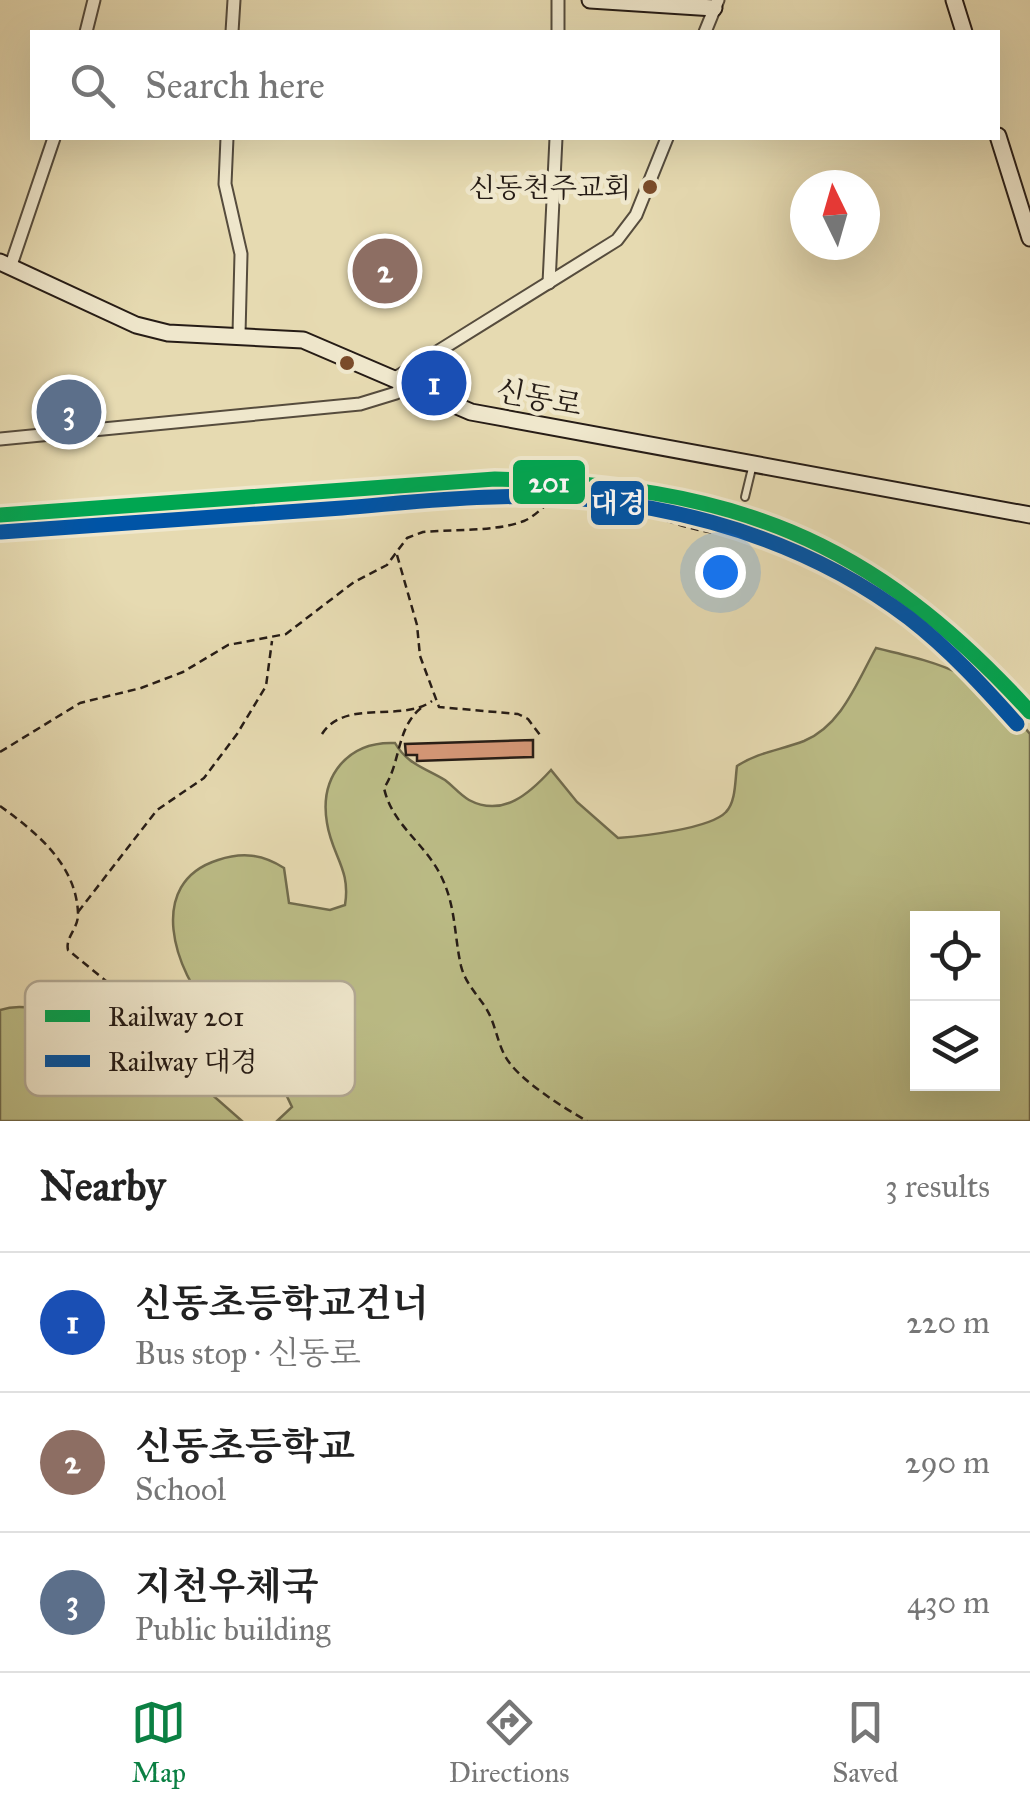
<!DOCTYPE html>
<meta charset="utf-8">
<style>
body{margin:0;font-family:"IM FELL Great Primer","Noto Serif KR",serif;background:#f6f6f6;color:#222}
.controls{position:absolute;right:30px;bottom:30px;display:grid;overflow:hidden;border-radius:0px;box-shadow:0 10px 40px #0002}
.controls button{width:90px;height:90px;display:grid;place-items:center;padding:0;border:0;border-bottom:2px solid #e0e0e0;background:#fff;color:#222;font:50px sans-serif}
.compass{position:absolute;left:790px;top:170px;width:90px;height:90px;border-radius:50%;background:#fff;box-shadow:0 10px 40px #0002;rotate:355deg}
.you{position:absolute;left:720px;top:572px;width:35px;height:35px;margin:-25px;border:8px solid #fff;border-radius:50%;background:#1a73e8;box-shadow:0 0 0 15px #1a73e833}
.badge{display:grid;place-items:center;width:65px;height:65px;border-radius:50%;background:#0b8043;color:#fff;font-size:32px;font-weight:700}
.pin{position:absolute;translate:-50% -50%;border:5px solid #fff;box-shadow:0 2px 10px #0006}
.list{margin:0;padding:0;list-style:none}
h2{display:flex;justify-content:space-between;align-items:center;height:130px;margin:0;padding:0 40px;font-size:42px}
h2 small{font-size:32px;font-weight:400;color:#767676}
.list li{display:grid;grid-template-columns:65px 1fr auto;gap:30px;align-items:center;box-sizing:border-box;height:140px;padding:0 40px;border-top:2px solid #e0e0e0}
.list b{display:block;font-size:38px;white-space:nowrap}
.list p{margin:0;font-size:32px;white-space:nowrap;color:#767676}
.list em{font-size:32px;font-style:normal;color:#767676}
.icon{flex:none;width:55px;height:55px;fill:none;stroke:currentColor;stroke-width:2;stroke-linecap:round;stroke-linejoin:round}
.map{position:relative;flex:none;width:1030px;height:1121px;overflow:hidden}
.search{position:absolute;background:#fff;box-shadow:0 10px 40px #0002;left:30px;right:30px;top:30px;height:110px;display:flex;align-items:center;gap:25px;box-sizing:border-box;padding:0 35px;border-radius:0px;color:#767676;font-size:38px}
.sheet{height:550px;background:#fff}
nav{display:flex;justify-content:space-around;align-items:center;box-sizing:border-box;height:140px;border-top:2px solid #e0e0e0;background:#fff;font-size:28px;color:#767676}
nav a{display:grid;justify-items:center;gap:5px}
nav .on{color:#0b8043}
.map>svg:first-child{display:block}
</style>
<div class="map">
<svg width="1030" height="1121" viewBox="0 0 1030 1121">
<rect width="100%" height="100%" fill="#e6dab1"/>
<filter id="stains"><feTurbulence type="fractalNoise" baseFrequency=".002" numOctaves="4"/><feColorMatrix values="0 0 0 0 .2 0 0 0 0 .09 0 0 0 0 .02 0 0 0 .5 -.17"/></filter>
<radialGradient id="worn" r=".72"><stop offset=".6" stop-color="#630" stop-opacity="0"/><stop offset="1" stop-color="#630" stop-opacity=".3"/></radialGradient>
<!-- green -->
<g fill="#bcbd87" stroke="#716c4e" stroke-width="2.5" fill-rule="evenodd">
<path d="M876,648C948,665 982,674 1030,734V1121H277L292,1107C274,1065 242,1046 213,1014C174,971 145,883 218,860C242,852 262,854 284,868L289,903L330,910L345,905C351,869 332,856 327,823C319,776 348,741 395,743C407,764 425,768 445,780C453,786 460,795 469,800C503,818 530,793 551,770L577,802L618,838C642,836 710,829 726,812C736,802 735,780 737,766C758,752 781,750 804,741C842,725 857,682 876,648ZM918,918H992V1084H918Z"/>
<path d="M147,997L158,1005L201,1085L242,1121H0V1010C37,998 70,1026 108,1027L135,999Z"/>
</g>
<!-- building -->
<path fill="#d79979" stroke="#261c16" stroke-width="2.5" d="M533,740V757L417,761V755H406L405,744Z"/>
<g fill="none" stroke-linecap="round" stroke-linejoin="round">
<defs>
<path id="lane" d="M745,497L753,464"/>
<g id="street">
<path d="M86,32L94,0"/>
<path d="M232,32L234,0"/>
<path d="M558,32V0"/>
<path d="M705,32L718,0"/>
<path d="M227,138L225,184L241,254L239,334"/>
<path d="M11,265L54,138"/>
<path d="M549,283L556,138"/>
<path d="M392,380L617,240L636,215L667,138"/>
<path d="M0,439L360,404L396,393L404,383"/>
</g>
<g id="secondary">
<path d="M590,0L714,8"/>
<path d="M954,0L964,32"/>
<path d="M998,136L1030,238"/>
<path d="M0,262L136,325L168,333L303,340L471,412L1030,515"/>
</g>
</defs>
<!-- lane casing -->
<use href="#lane" stroke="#564c3d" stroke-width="10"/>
<!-- street casing -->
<use href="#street" stroke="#564c3d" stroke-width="15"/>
<!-- secondary casing -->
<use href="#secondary" stroke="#261c16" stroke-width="19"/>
<!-- path -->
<g stroke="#261c16" stroke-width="2.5" stroke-dasharray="8 5" stroke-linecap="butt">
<path d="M397,555L417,625L420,656L439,707L518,714L528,719L540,735"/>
<path d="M421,708C396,728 401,763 384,788C392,825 425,843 441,876C456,906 454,935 461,966C465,982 475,992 484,1005C495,1021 496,1038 504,1054C515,1078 564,1108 587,1121"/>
<path d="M322,734C345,698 402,723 432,701"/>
<path d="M0,752L80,703L141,688L183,672L228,645L286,634L354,582L387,565L407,538L423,532C453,529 495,532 524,521C539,515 548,498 564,497C619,495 670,530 724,534L730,528"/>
<path d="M0,806C36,832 76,864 78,913C79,928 65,937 68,950L122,994L142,992L183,1031"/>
<path d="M78,912L157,810L204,778L237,734L266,686L272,641"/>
</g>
<!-- lane -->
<use href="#lane" stroke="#efe7cc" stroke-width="6"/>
<!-- street -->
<use href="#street" stroke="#efe7cc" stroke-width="11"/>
<!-- secondary -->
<use href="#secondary" stroke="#efe7cc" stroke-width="15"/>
<defs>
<path id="rail-1" d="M0,515L495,479C731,486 869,535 1030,712"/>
<path id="rail-2" d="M1,532C115,524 229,516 342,508C392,504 443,498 494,497C638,492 792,529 909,618C949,649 983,686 1017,724"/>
</defs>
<!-- rail-1 casing -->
<use href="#rail-1" stroke="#efe7cc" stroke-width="22"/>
<!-- rail-2 casing -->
<use href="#rail-2" stroke="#efe7cc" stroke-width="22"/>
<!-- rail-1 -->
<use href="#rail-1" stroke="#00a651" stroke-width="15"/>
<!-- rail-2 -->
<use href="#rail-2" stroke="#0054a6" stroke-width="15"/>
</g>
<!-- markers -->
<g fill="#7a4b2a" stroke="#efe7cc" stroke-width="4">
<circle cx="650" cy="187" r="9"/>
<circle cx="347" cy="363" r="9"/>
</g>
<g text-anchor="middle" stroke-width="9" stroke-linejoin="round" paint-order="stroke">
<!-- bus labels -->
<g font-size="28" fill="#261c16" stroke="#efe7cc" text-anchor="end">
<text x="631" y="197">신동천주교회</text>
</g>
<!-- street labels -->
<g font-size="30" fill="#261c16" stroke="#efe7cc">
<text transform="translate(539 398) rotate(11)" y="10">신동로</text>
</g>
</g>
<!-- legend -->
<rect x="25" y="981" width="330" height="115" rx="15" fill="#efe7cc" stroke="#b3aa95" stroke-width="2.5"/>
<rect x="45" y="1010" width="45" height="12" fill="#00a651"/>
<rect x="45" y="1055" width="45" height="12" fill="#0054a6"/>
<g font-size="28" fill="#261c16">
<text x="108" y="1026">Railway 201</text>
<text x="108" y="1071">Railway 대경</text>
</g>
<g stroke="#efe7cc" stroke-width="4">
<rect x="511" y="458" width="76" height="48" rx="10" fill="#00a651"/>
<rect x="589" y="479" width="57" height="48" rx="10" fill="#0054a6"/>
</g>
<g font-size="28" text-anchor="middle" font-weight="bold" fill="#fff">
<text x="549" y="492">201</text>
<text x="618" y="513">대경</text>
</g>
<rect width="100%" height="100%" filter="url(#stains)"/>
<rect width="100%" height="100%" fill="url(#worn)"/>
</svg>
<div class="controls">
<button><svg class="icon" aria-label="locate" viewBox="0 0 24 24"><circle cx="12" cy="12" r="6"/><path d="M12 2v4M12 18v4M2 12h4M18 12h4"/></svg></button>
<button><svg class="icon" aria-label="layers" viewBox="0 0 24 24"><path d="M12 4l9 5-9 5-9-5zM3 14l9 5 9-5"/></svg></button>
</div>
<svg class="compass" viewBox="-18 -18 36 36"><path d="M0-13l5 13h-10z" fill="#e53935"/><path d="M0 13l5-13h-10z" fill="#767676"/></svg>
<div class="you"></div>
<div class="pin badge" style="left:434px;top:383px;background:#1a4fb4">1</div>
<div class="pin badge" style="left:385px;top:271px;background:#8d6e63">2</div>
<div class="pin badge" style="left:69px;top:412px;background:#5c6f8a">3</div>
<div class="search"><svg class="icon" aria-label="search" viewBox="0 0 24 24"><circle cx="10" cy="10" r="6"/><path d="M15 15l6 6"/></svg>Search here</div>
</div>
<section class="sheet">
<h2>Nearby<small>3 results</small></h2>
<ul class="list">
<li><span class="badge" style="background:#1a4fb4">1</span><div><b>신동초등학교건너</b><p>Bus stop · 신동로</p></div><em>220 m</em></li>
<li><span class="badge" style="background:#8d6e63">2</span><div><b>신동초등학교</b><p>School</p></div><em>290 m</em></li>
<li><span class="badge" style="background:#5c6f8a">3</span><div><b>지천우체국</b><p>Public building</p></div><em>430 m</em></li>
</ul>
</section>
<nav>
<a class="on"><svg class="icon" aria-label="map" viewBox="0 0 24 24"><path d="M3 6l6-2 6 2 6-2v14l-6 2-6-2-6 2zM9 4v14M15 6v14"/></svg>Map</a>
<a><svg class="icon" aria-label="directions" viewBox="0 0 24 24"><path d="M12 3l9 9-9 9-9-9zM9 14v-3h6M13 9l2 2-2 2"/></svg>Directions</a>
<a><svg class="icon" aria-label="saved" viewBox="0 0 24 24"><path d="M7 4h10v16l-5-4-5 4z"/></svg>Saved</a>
</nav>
